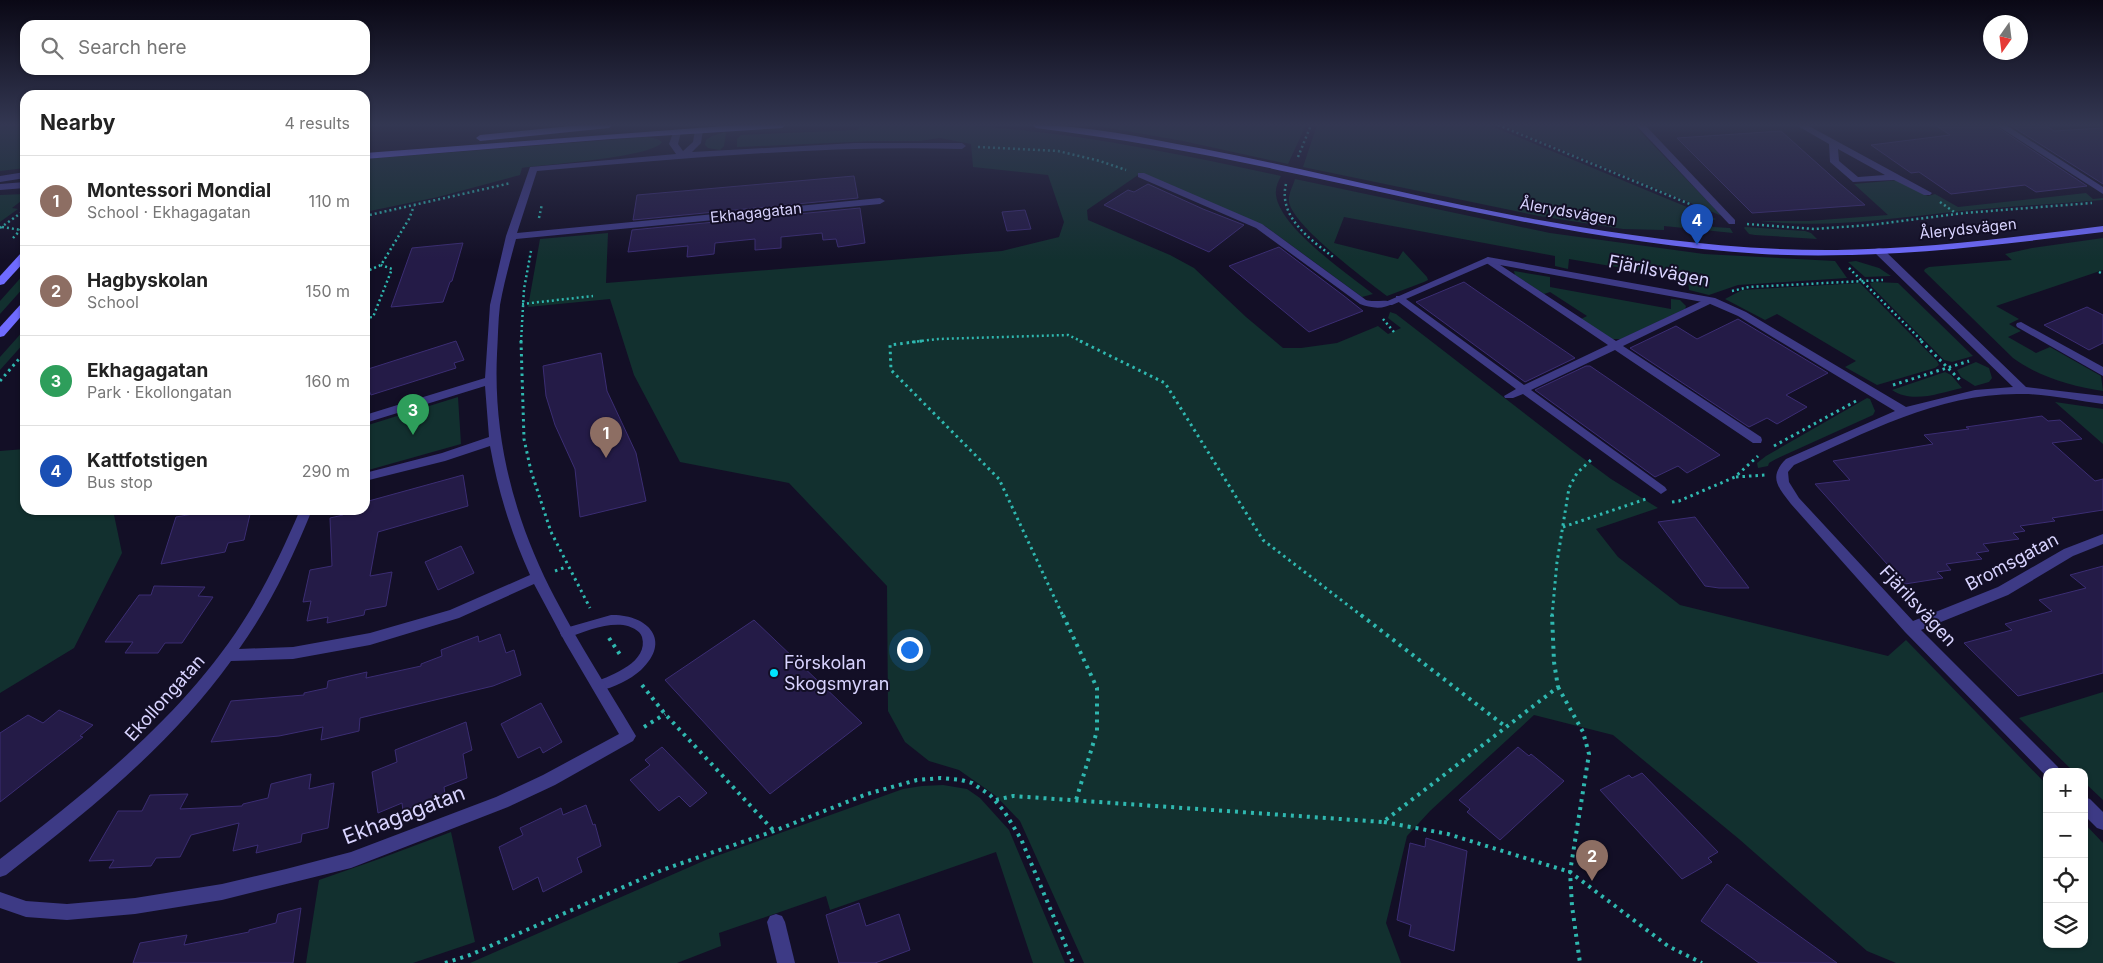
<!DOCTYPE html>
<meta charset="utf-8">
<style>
body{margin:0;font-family:Inter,sans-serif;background:#f6f6f6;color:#222}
.controls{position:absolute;right:15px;bottom:15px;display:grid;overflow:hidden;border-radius:10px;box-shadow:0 1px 4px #0004}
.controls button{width:45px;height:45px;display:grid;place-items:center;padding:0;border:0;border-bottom:1px solid #e0e0e0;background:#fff;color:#222;font:25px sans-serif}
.compass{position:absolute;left:1983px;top:15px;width:45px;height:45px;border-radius:50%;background:#fff;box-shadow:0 1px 4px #0004;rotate:194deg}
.you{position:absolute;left:909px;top:649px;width:18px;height:18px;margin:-12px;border:4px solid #fff;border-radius:50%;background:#1a73e8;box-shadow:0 0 0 8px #1a73e833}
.badge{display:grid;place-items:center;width:32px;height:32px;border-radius:50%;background:#1a73e8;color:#fff;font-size:16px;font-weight:700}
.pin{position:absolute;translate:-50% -41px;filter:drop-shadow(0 1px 2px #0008)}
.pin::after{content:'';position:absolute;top:26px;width:18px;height:15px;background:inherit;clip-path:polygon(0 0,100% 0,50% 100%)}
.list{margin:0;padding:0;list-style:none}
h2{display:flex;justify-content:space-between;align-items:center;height:65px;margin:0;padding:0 20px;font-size:21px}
h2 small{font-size:16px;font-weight:400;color:#767676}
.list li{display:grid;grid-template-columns:32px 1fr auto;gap:15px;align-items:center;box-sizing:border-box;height:90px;padding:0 20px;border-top:1px solid #e0e0e0}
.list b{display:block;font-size:19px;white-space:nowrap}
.list p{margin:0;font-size:16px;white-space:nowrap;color:#767676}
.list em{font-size:16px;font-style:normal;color:#767676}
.icon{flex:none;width:28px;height:28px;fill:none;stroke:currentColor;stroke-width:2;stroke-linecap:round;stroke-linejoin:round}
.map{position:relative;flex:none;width:2103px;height:963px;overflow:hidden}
.search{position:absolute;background:#fff;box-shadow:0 1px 4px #0004;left:20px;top:20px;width:350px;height:55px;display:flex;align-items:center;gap:12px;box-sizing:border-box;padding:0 18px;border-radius:15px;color:#767676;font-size:19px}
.panel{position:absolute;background:#fff;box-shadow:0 1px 4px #0004;left:20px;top:90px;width:350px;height:425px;border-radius:15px}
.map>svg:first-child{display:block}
</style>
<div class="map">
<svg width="2103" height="963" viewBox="0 0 2103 963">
<rect width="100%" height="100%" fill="#130f26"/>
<!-- green -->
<g fill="#12302f">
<path d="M0,125H25V168L0,171Z"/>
<path d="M880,125C912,125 943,124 975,126C1079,133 1180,154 1281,176C1278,182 1275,188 1276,195C1280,228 1347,273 1373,294L1362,297L1265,226L1141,173L1087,210L1088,220L1170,255L1194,268L1246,317L1283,348H1301L1337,343L1378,326L1388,334L1401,328L1388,318L1390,312L1396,314L1572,450L1611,479L1658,508L1596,529L1618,557L1680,605L1888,656L1906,640L2047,785V944H2084V823L2103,843V963H1896L1867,951L1739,839L1613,735L1534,715L1430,811L1407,836L1386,923L1401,963H1084L1020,821L996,796L959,770L929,761L905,742L888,711L887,586L789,483L680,462L634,375L610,299L528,307L540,239L608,233L606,283L1002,251L1059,237L1064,222L1048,175L973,167L971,144L940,138L920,141H873L737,147V139L741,135L858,130L859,127Z"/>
<path d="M1092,125H1306L1288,164L1183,141Z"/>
<path d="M1317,125H1489L1716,219L1708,222L1713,227L1730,228L1733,233L1664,226V230L1623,229L1539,216L1303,167Z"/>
<path d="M1502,125H1634L1722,216Z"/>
<path d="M726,132L724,146L720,150L708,148L705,145L706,140L712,136Z"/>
<path d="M647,137L657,139L662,142C652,158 545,164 522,168L520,175L438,197L365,212V159Z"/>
<path d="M1295,179L1550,233L1704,254L1835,261L1847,278L1738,285L1709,295L1689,290L1688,279L1569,259L1568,269L1555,266V256L1344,217L1334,243L1398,259L1403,251L1427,277L1428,280L1424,282L1387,296C1366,280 1293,226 1289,202C1288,194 1293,186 1295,179Z"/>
<path d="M1899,180L1928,196L1935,194L1958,207L2086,193L2093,199L2103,198V200C2056,204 2009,206 1962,211C1894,218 1828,229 1760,221H1808L1888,215L1854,184Z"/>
<path d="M25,194V198L12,208L18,209L0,222V195Z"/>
<path d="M1745,227L1805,231L1811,233L1817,239L1755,235L1749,234L1744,228Z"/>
<path d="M2103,238V270L1996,306L2019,319L2009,324L2021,331L2008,337L2036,353L2050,347L2101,376L2103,391C2072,386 2039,377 2013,358L1924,271L1925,269L1929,267L2012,260L2005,254L2032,248Z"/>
<path d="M1856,261L1879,268L1891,276L1865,277L1848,262Z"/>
<path d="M1514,271L1550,277V287L1671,309V299L1680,300L1686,306L1685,309L1621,339H1612L1581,319L1587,316L1550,292L1544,294L1515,275Z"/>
<path d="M25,273V286L0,314V301Z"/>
<path d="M1874,282L1898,283L1973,356L1952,362L1944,360L1871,286L1870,283Z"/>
<path d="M1860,283L1937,361L1939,365L1935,368L1877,385L1845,367L1856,361L1777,314L1765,320L1725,299L1742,290Z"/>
<path d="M25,329V342L0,370V357Z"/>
<path d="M1976,362L1989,368L1992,378L1989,382L1975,386L1961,377L1957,370Z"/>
<path d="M1945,372L1951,375L1962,388C1939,393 1913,404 1892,390Z"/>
<path d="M458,397L461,444L365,471V426Z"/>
<path d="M1867,398L1870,399L1875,411L1873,415L1776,459L1769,463L1768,466L1758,468L1757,463L1766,456Z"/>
<path d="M2055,402L2103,409V444Z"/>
<path d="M25,449V510H113L122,553L74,648L0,693V451Z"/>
<path d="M2103,692V800L2084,782V772H2074L2019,718Z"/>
<path d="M943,785L967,789L980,798L1009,830L1065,963H1033L996,852L830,910L826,896L719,933L721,946L677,963H470L708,859L903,789L922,786Z"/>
<path d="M451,832L475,942L413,963H306L319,880L379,859Z"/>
</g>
<!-- building -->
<g fill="#241b47" stroke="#3b2d73">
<path d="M1935,125H1994L2087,186L2036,192L2025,185L1951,194L1919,172L1911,173L1871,145L1950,135Z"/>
<path d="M2010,125H2045L2054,131L2103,128V184Z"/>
<path d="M1781,131L1838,182L1865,205L1752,213L1677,138Z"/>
<path d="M854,176L858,198L633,220L637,195Z"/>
<path d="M1148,184L1203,209L1244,225L1209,252L1104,205L1128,190L1134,192Z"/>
<path d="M860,208L865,243L838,247L836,239L823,240L822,233L781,237V248L755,250V239L715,243L714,254L687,257L688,246L628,252L632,230Z"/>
<path d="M1025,210L1031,229L1007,231L1002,212Z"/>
<path d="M463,243L452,281L450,282L443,302L391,307L412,248Z"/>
<path d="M1279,247L1344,296L1363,311L1309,332L1229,266Z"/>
<path d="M1464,282L1490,300L1575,358L1525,382L1416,302Z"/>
<path d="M2087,307L2103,315V343L2089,350L2044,325Z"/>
<path d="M1738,319L1828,373L1786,395L1807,407L1777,424L1767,418L1749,427L1630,348L1676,326L1697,339Z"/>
<path d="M456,341L464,360L454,363L456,368L371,395L369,390L365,392V370Z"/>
<path d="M601,353L607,391L636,453L646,501L580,517L575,469L555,425L546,396L543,366Z"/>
<path d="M1586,366H1590L1720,455L1687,473L1678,466L1655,477L1535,390Z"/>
<path d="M2042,416L2048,421L2060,420L2082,439L2052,443L2095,481L2103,479V510L2052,518L2055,521L2020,526L2025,531L2013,533L2019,539L1983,544L1989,551L1976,553L1982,559L1946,564L1951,570L1937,572L1943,578L1905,584L1815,484L1850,480L1833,461L1933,444L1924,435L1969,429L1966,427Z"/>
<path d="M463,475L468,506L378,532L370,576L392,572L386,606L365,610L364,615L327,623L328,617L307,621L311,601L303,602L310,570L332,566L330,518L343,515V510H365V502Z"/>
<path d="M204,510H251L244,540L228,543L225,552L161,564L176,517L204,512Z"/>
<path d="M1695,517L1749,588H1719L1705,586L1658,522Z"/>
<path d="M461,546L474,573L438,590L425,562Z"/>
<path d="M2103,566V673L2018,696L1964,643L2012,630L2005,624L2052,611L2039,600L2086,588L2070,575Z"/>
<path d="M154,586L205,587L198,596L213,597L182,643H165L158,653H125L133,642H105L139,595H151Z"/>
<path d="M754,620L862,723L770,794L665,680Z"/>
<path d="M500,634L506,653L514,650L521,675L493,686L360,718L359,731L321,740L323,727L279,736L211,742L231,701L304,695V693L327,688L328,681L367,672L366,678L421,666V664L442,656L441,650L478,636L479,642Z"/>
<path d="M541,703L562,742L543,753L540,747L518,758L501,724Z"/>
<path d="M59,710L93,725L80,736L83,737L0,802V733L28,715L43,723Z"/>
<path d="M466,722L472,750L463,754L467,778L444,787L445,794L403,811L402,803L378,813L372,772L397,762L395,750Z"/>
<path d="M662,747L707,793L690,807L679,796L659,811L630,780L650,765L645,760Z"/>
<path d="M1518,747L1529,756L1531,754L1564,781L1500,840L1467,812L1470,809L1459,800Z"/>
<path d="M1642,773L1718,852L1708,858L1712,862L1682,879L1600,790L1629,775L1632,778Z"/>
<path d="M311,774L309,789L334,783L328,828L302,834L301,842L256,853L258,845L233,851L239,823L191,835L180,857L156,858L151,866L109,868L114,860L89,861L118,811H142L150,795L188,794L180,809L242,806L243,804L268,798L271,784Z"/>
<path d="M586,805L593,825L595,824L601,846L577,858L582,872L543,892L538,877L513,890L499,847L523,835L520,828L541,818L561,808L563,815Z"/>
<path d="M1426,838L1467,851L1454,951L1409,936L1411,925L1397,920L1410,843L1425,847Z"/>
<path d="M1727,884L1837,963H1759L1701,921Z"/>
<path d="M859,903L866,926L899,914L910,950L875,963H839L826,915Z"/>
<path d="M301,908L293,963H133L140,943L187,935L184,945L249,932V930L276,923L278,914Z"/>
</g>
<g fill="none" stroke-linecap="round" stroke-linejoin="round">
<!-- path-far2 -->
<g stroke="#2fb8b0" stroke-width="2.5" stroke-dasharray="2 3" stroke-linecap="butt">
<path d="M1498,125L1692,205"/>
<path d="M978,147L1058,151L1100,161L1126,170"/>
<path d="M1298,157L1311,125"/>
<path d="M1286,184C1278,217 1310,239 1333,257"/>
<path d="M1940,202L1957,214"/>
<path d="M365,216L511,183"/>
<path d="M539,218L542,204"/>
<path d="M1747,224L1814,229L1870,225L1964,213L2092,203"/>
<path d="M2,227L21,230"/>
<path d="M0,228L25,210"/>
<path d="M13,238L25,225"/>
<path d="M1849,268L1923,342"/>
<path d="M365,272L381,265L409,219L414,206"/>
<path d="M2099,272L2103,274"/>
<path d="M1732,291L1749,287L1883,280"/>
<path d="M522,304L593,296"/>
<path d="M365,318L373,317L392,269L381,265"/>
<path d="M1383,319L1394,332"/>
<path d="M521,342L524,289L531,251"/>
<path d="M912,342L938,339L1068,335L1083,342"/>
</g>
<!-- path-far1 -->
<g stroke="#2fb8b0" stroke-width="3" stroke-dasharray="2.5 4" stroke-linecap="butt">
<path d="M521,341L524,439L531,471L551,532L590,608"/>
<path d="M922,341L890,345L891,370L999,479L1063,616"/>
<path d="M1080,341L1165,383L1263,540L1362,616"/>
<path d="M1921,341L1961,381"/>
<path d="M0,381L25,352"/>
<path d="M1893,385L1969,361"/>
<path d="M1774,446L1856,401"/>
<path d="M1736,477L1765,475"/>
<path d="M1672,502L1679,501L1735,477L1758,456"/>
<path d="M1563,527L1646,499"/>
<path d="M555,571L566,567"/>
<path d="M1552,616L1557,562L1569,488L1577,473L1591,460"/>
</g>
<!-- path -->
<g stroke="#2fb8b0" stroke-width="4" stroke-dasharray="3 5" stroke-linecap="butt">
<path d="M1063,615L1097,688V731L1076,800"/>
<path d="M1361,615L1506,727"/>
<path d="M609,638L621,656"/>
<path d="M642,685L665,714L774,831"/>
<path d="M1558,687L1583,732L1589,754L1570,872L1572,906L1580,963"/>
<path d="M644,727L665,714"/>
<path d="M996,800L1013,796L1383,822L1558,687L1554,662L1552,615"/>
<path d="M1384,822L1448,834L1570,872L1668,946L1702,963"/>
<path d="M445,963L470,955L662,870L774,831L867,794L917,780L941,778L961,780L972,783L990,795L1004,811L1021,839L1073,963"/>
</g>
<!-- lane -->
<g fill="#3d3a85" fill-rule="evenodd">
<path d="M1138,173H1144L1262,224L1366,300C1375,303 1386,298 1393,303C1384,310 1370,308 1360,304L1256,228L1138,177Z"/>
<path d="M1488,257L1616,341L1708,298H1714V302L1623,346L1761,437L1762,440L1761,443H1753L1615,350L1531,390L1665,487L1667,490L1661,494L1523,394L1513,398H1505L1504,396L1516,389L1396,300V296H1402L1524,385L1608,345L1485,262L1483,260Z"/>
<path d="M611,615C647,614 673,640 641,670C630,680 614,687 600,691L595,690L593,686L595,682C612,675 649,662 642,637C640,630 630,626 623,625C604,623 584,632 566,638L562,637L560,633L562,629Z"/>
</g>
<!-- street -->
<g fill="#3d3a85" fill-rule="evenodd">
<path d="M1636,125H1645L1735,220V224H1729Z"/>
<path d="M1796,125H1807L1932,193L1930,195H1924L1894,180L1853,182L1830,162L1829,144ZM1838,149L1885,175L1858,177L1839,161Z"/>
<path d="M1996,125H2006L2103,187V194Z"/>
<path d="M699,127L703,130L701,143L692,152L855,143H962L966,146L962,149C819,145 679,159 537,171L517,233L880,198L885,201L880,204L516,239C510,261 504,283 500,305C498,321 498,338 497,354C493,440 515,522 555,598C579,644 607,687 633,731L636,736L633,741L555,785L508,807L351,868L222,900L135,914L67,920L26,917L0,908V892L26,901L67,904L135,898L222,884L286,869L351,852L496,797L543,775L619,734L565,642L534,584L459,618L370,645L293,659L231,661C171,745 87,812 6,875L0,877V859C91,789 189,711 249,612C269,579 285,545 300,510H312C291,561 271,604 239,649L293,647L370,633L450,610L530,575C511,533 498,491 490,446L445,461L365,481V473L442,453L489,437L485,386L365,423V415L485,378L490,305L506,236L530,167L676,154L669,144L674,130L681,132L678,144L683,151L693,142L695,130Z"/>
<path d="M25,172V178L0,182V176Z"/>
<path d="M25,182V188L0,190V184Z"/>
<path d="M1879,248L1883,249L2026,387L2103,396V404C2077,401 2049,394 2023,394C1941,392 1867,432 1794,465L1788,472L1789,482L1799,498L1913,621L1998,587L2064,549L2103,534V544L2073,556L2008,595L1921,630L2058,767L2060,772H2047V777L1905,632L1791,504C1778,487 1768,477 1786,459L1895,411L1738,316L1708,303L1489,263L1392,305H1384L1383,303L1488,257L1715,298L1746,312L1906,407L1975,390L2013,387L1875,253V249Z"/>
<path d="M2021,322L2103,367V376L2017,327L2016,325L2017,323Z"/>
<path d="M2084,797L2090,799L2103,812V830L2097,828L2084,815Z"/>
<path d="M776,914L782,916L785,922L795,963H777L767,922L770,916Z"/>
</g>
<!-- secondary -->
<g fill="#6f6bff" fill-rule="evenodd">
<path d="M581,125H613L609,128L480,141L476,138L480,135Z"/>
<path d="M738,125H786L782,128L611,139L365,159V153Z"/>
<path d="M1032,125C1088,125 1144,138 1199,148C1315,170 1429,201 1545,221C1641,238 1740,251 1837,250C1926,249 2015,237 2103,226V232C1990,246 1877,260 1762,254C1603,244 1448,206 1292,173C1207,154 1122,139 1036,128Z"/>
<path d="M25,252V261L4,284L0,285V276L21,253Z"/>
<path d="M25,303V312L4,336L0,337V327L21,304Z"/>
</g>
</g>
<!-- sky -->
<linearGradient id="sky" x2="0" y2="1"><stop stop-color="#0a0815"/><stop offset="0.48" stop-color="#333752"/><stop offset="1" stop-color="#333752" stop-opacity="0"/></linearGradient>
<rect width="2103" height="260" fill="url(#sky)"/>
<!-- markers -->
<circle fill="#00e5ff" stroke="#130f26" stroke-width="2" cx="774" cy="673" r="5"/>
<g text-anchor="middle" stroke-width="4" stroke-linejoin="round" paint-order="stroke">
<!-- far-street labels -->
<g font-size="15" fill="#d9d4ff" stroke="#130f26">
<text transform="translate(1568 212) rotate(10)" y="5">Ålerydsvägen</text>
<text transform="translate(756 213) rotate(-6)" y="5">Ekhagagatan</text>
<text transform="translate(1968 229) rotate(-6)" y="5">Ålerydsvägen</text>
</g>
<!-- street labels -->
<g font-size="18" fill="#d9d4ff" stroke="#130f26">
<text transform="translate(1659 271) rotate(11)" y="6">Fjärilsvägen</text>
<text transform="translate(2012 562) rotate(-28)" y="6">Bromsgatan</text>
<text transform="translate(1918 606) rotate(47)" y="6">Fjärilsvägen</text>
<text transform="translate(165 698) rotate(-48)" y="6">Ekollongatan</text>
</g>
<!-- poi labels -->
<g font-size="18" fill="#d9d4ff" stroke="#130f26" text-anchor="start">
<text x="784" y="669">Förskolan<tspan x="784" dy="21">Skogsmyran</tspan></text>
</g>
<!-- near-street labels -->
<g font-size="21" fill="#d9d4ff" stroke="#130f26">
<text transform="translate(404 815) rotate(-21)" y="7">Ekhagagatan</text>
</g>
</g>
</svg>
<div class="controls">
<button>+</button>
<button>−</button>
<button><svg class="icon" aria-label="locate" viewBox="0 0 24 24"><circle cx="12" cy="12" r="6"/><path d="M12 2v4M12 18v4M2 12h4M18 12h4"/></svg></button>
<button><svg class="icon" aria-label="layers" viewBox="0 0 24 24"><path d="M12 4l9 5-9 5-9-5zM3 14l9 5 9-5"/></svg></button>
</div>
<svg class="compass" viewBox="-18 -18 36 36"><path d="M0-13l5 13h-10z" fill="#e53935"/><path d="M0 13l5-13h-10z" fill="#767676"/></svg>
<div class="you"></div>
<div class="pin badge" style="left:606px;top:458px;background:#8d6e63">1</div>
<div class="pin badge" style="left:1592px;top:881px;background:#8d6e63">2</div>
<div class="pin badge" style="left:413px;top:435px;background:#2e9e5b">3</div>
<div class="pin badge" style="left:1697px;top:245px;background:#1a4fb4">4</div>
<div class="search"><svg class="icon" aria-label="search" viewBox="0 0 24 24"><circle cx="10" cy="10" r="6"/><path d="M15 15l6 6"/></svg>Search here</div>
<section class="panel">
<h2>Nearby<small>4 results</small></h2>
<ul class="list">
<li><span class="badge" style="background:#8d6e63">1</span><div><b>Montessori Mondial</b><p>School · Ekhagagatan</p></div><em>110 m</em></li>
<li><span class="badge" style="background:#8d6e63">2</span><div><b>Hagbyskolan</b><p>School</p></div><em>150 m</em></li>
<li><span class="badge" style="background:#2e9e5b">3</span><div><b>Ekhagagatan</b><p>Park · Ekollongatan</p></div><em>160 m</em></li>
<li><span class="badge" style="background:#1a4fb4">4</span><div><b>Kattfotstigen</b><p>Bus stop</p></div><em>290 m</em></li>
</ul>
</section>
</div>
